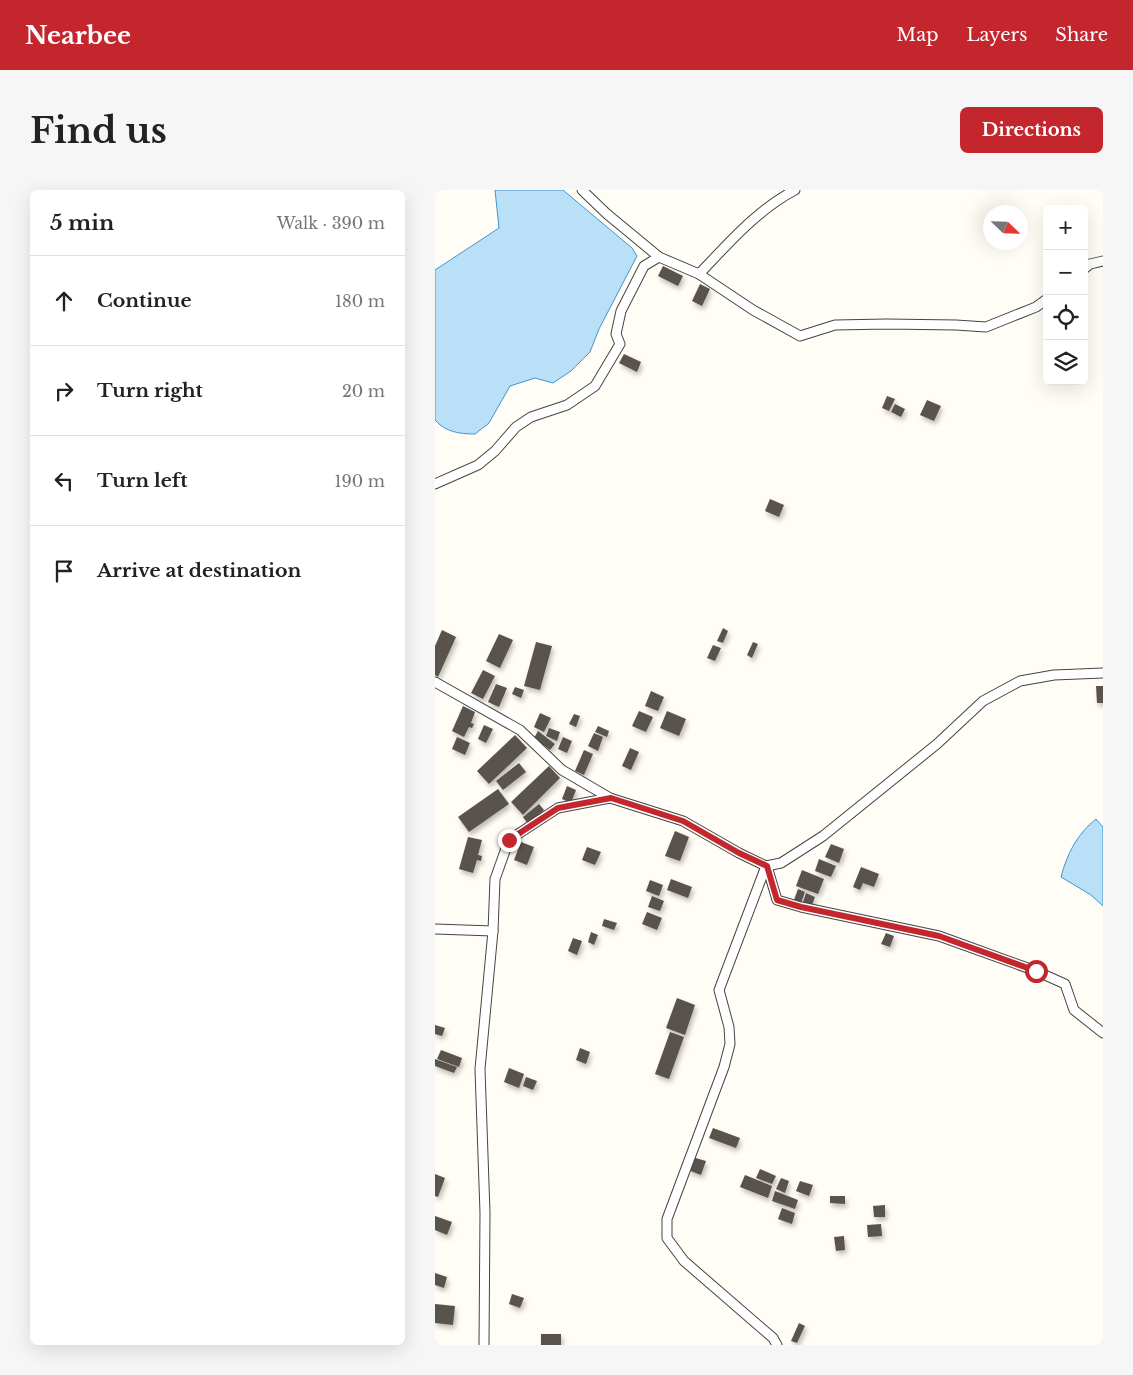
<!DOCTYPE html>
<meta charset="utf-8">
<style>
body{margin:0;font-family:"Libre Baskerville",serif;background:#f6f6f6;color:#222}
.controls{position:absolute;right:15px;top:15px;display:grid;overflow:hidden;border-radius:8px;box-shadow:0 5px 20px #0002}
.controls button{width:45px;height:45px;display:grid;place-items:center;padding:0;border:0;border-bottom:1px solid #e0e0e0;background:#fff;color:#222;font:25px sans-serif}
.compass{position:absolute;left:548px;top:15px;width:45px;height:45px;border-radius:50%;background:#fff;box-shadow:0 5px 20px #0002;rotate:113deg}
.stop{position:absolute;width:15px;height:15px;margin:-11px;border:4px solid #c4262e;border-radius:50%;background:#fff}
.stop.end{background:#c4262e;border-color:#fff;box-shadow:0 1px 5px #0008}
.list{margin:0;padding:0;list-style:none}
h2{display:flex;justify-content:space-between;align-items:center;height:65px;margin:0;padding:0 20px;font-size:21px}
h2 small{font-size:16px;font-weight:400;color:#767676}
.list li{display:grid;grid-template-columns:32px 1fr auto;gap:15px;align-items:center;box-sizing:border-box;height:90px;padding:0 20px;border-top:1px solid #e0e0e0}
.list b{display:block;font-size:19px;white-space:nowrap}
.list em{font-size:16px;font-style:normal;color:#767676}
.icon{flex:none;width:28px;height:28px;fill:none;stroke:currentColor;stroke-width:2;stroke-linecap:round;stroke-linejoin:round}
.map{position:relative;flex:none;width:668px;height:1155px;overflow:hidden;border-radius:8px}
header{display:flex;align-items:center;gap:30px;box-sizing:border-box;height:70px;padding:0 25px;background:#c4262e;color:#fff}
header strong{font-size:24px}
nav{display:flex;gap:28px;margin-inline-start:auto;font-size:18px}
.intro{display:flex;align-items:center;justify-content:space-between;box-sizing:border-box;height:120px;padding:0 30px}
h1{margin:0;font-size:35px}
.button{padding:12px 22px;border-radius:8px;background:#c4262e;color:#fff;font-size:18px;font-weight:700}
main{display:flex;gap:30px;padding:0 30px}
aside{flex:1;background:#fff;border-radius:8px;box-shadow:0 5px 20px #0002}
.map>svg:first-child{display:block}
</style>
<header>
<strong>Nearbee</strong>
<nav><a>Map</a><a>Layers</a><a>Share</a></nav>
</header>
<div class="intro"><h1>Find us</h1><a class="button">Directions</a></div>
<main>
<aside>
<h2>5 min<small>Walk · 390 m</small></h2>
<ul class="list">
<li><svg class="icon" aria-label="ahead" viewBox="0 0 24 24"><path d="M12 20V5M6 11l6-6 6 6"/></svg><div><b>Continue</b></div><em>180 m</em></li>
<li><svg class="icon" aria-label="right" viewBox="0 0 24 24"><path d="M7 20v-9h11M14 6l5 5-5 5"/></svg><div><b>Turn right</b></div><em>20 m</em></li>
<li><svg class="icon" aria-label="left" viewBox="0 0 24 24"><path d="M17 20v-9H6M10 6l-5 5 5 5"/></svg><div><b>Turn left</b></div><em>190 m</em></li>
<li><svg class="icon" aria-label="arrive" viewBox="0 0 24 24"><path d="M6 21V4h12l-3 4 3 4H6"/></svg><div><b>Arrive at destination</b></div></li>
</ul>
</aside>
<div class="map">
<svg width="668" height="1155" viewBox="0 0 668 1155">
<defs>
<filter id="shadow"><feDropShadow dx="2" dy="3.5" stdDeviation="2.5" flood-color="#0004"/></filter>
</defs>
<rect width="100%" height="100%" fill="#fffdf5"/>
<!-- water -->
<g fill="#b9e0f7" stroke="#3f96cf">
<path d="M60,0H128L197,58L202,66L164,139L155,162L136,181L118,193L100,188L75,196L54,233L40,244C25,244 10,242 0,230V80L64,38Z"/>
<path d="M661,629L668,637V716L656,705L626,687C632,664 642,644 661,629Z"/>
</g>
<!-- building -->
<g fill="#5a524d" filter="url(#shadow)">
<path d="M228,76L248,86L243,96L223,86Z"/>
<path d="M265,94L275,99L267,116L257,111Z"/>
<path d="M189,164L206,172L202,182L184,173Z"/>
<path d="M452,206L460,209L454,221L447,218Z"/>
<path d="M492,210L506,216L499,231L485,225Z"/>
<path d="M460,214L470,219L466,227L456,222Z"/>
<path d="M335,309L349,315L344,327L330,321Z"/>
<path d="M288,438L293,441L288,453L282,451Z"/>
<path d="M7,440L21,447L3,487L0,485V456Z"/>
<path d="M64,444L78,450L65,478L51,471Z"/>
<path d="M101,452L117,456L105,500L89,496Z"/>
<path d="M318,452L323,454L317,468L312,465Z"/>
<path d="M278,455L286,458L280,471L272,468Z"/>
<path d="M48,480L60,486L48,509L36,503Z"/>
<path d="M61,494L72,498L64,517L53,512Z"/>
<path d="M661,496H668V513H662Z"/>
<path d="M80,497L89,500L86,508L77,504Z"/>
<path d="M216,501L229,507L223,521L210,516Z"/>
<path d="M28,516L40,522L36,533L39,534L37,538L34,537L29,547L17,541Z"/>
<path d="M204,521L218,527L211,542L197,536Z"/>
<path d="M232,521L251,529L244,546L225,538Z"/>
<path d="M105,523L116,528L109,542L99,537Z"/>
<path d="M139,524L145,526L141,537L134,534Z"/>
<path d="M49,535L58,539L51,553L43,549Z"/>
<path d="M163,536L174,541L172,547L160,542Z"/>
<path d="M114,538L125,542L122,551L111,546Z"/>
<path d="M103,541L120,554L115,560L99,548Z"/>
<path d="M159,543L168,547L163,561L153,556Z"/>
<path d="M80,545L92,558L54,594L42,581Z"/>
<path d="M22,547L35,553L30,565L17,559Z"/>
<path d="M128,547L137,551L132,563L123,559Z"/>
<path d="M195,558L204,562L196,580L187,576Z"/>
<path d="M149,560L158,564L149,585L140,581Z"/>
<path d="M84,573L91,582L68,600L61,591Z"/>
<path d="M114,576L125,588L88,625L76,612Z"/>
<path d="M132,596L141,600L136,613L127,609Z"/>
<path d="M63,599L74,614L34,642L23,627Z"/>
<path d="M104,614L109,620L93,634L88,627Z"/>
<path d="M240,641L254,647L245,671L230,666Z"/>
<path d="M33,647L47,650L43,665L47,666L46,671L42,670L38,683L24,679Z"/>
<path d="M86,652L99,657L92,675L79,670Z"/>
<path d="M396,654L409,659L404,673L390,667Z"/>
<path d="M152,657L166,662L160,675L147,670Z"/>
<path d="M384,669L401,676L396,687L380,681Z"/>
<path d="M426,677L444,684L439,697L428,693L425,700L418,697Z"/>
<path d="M367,680L389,689L383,704L361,696Z"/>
<path d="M236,689L257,697L253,708L232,700Z"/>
<path d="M215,690L228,695L224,706L211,701Z"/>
<path d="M363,699L370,702L366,713L359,710Z"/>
<path d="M371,703L380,707L377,715L368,712Z"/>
<path d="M217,706L229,711L225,721L213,717Z"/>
<path d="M212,722L227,728L222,740L207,734Z"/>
<path d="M169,729L182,733L179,740L167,736Z"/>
<path d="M156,742L163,745L159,755L153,752Z"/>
<path d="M451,743L459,746L455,757L446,754Z"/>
<path d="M138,748L147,751L142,765L133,761Z"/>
<path d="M242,808L260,815L250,845L231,838Z"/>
<path d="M0,835L10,838L7,846L0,844Z"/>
<path d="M235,842L249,847L234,889L220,884Z"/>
<path d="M145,858L155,862L151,874L141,870Z"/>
<path d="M6,860L27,868L24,877L2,869Z"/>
<path d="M0,869L22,877L19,883L0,876Z"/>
<path d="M74,878L89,884L84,898L69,892Z"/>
<path d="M91,887L102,891L98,900L88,896Z"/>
<path d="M278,938L305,948L301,958L274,948Z"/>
<path d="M257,967L271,971L266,985L253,980Z"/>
<path d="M325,979L341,986L337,994L321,988Z"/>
<path d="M0,984L10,988L3,1007L0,1006Z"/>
<path d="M310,985L337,996L333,1008L305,997Z"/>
<path d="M346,988L354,991L350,1003L341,999Z"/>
<path d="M365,991L378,995L374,1006L361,1001Z"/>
<path d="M340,1001L363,1010L360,1019L337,1011Z"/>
<path d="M395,1006H410V1014L395,1013Z"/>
<path d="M450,1015V1027H439L438,1016Z"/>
<path d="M347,1018L360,1023L357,1034L343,1029Z"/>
<path d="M0,1026L17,1032L12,1045L0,1040Z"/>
<path d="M446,1034L447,1046L433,1047L432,1035Z"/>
<path d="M409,1046L410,1060L401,1061L399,1047Z"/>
<path d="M0,1083L12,1087L9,1098L0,1095Z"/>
<path d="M77,1104L89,1108L85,1118L74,1114Z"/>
<path d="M0,1114L20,1116L18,1135L0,1133Z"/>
<path d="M364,1133L370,1136L362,1153L356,1151Z"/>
<rect x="106" y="1144" width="20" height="11"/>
</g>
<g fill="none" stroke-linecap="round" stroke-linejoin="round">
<defs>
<g id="street">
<path d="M147,0L172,24L224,67L264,84L318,120L365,146L400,135L452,134L521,135L551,137L601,117L612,109"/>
<path d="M649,79L655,74L668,71"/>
<path d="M264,84C294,53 322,20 360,0"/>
<path d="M0,294L43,275L60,261L81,237L96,227L132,215L160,196L185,154L181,144L186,121L209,76L224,67"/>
<path d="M0,492L85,540L127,580L175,608L248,631L304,663L331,676L346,673L388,646L502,554L548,511L585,491L619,485L668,483"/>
<path d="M331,676L284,800L294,837L295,854L289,877L232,1029V1048L249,1071L338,1148L342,1155"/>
<path d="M332,676L342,710L366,717L504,746L601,781L630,794L639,820L668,843"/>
<path d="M0,739L58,741"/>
<path d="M49,1155L50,1023L45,879L58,741L60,689L74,650L123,618L175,608"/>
</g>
</defs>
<!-- street casing -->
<use href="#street" stroke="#444" stroke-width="11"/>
<!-- street -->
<use href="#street" stroke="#fff" stroke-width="9"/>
</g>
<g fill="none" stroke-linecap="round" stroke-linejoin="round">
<!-- route -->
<path stroke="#c4262e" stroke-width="6" d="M74,650L123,618L176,608L248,631L304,663L332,676L342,710L366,717L504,746L601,781"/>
</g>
</svg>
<div class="controls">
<button>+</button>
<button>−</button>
<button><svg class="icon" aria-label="locate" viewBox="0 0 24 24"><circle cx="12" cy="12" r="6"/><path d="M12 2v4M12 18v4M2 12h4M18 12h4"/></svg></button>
<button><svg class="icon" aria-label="layers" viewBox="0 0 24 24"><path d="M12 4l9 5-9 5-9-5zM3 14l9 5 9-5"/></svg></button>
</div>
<svg class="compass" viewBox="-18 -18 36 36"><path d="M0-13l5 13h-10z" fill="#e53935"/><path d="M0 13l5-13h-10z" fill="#767676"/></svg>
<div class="stop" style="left:601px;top:781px"></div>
<div class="stop end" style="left:74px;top:650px"></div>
</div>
</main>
